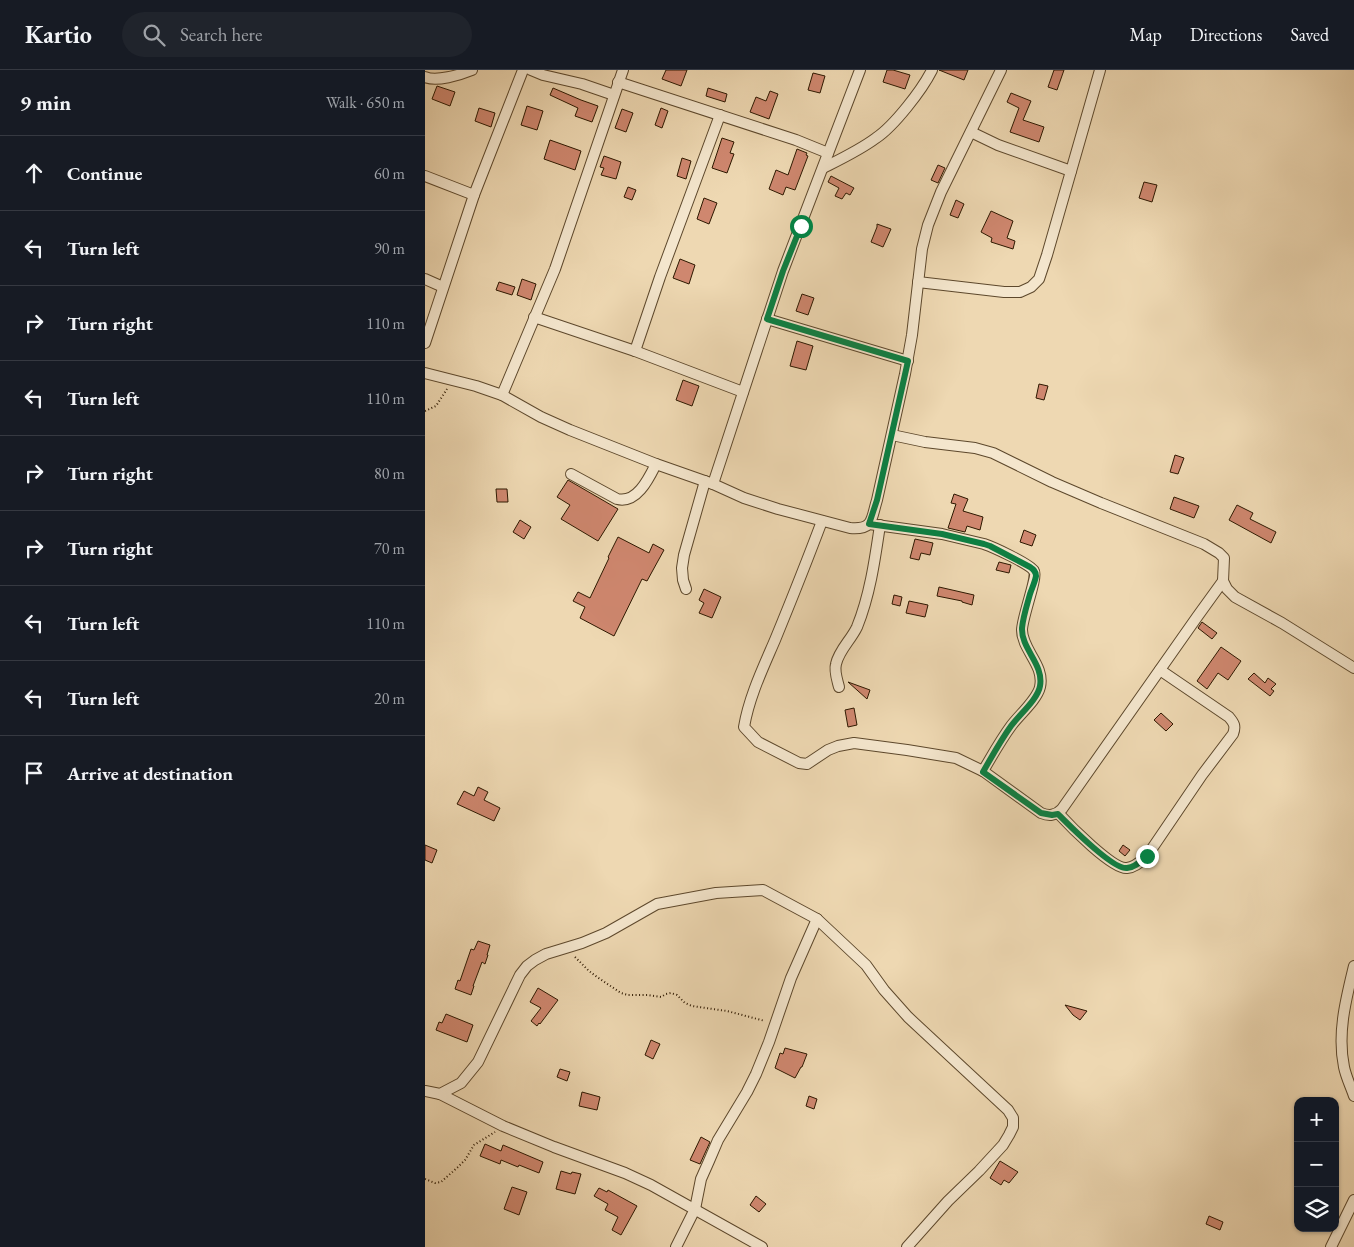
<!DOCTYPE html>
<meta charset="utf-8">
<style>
body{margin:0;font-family:"EB Garamond",serif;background:#20242c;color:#f1f3f6}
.controls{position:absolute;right:15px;bottom:15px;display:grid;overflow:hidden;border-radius:10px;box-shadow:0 1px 4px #0004}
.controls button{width:45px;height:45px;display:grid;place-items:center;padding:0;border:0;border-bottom:1px solid #363941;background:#171b24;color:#f1f3f6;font:25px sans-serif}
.stop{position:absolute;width:15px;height:15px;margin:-11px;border:4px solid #0b8043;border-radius:50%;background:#fff}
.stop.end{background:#0b8043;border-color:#fff;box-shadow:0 1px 5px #0008}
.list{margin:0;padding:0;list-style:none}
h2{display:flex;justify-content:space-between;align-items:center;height:65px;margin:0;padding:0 20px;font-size:21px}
h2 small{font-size:16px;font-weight:400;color:#9ea1a6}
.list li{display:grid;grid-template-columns:32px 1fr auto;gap:15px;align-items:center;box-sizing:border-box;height:75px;padding:0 20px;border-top:1px solid #363941}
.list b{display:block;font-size:19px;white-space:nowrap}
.list em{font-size:16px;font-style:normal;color:#9ea1a6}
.icon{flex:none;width:28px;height:28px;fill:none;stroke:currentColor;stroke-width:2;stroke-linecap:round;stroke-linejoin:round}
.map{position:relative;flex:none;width:929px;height:1177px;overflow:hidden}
header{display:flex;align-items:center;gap:30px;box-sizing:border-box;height:70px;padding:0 25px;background:#171b24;border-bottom:1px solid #363941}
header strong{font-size:24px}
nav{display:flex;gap:28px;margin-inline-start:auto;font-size:18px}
.search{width:350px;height:45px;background:#20242c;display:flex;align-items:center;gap:12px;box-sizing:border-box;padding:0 18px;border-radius:28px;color:#9ea1a6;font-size:19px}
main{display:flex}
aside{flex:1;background:#171b24}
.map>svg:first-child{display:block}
</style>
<header>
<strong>Kartio</strong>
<div class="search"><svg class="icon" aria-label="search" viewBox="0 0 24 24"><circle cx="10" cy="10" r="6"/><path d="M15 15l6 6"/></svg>Search here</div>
<nav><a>Map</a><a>Directions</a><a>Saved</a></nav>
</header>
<main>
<aside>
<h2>9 min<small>Walk · 650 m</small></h2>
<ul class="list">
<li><svg class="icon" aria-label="ahead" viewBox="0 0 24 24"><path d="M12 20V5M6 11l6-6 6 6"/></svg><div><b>Continue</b></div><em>60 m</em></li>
<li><svg class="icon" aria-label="left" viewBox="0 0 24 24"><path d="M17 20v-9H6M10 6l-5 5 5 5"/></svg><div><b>Turn left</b></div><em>90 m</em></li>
<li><svg class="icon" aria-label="right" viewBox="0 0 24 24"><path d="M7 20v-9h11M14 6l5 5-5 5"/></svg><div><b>Turn right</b></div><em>110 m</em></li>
<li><svg class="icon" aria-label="left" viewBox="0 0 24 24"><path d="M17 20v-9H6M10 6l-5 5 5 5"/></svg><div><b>Turn left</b></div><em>110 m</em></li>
<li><svg class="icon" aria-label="right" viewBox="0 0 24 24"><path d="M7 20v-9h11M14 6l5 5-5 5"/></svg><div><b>Turn right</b></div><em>80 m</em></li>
<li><svg class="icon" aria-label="right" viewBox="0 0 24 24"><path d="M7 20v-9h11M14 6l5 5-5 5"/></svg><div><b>Turn right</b></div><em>70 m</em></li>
<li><svg class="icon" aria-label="left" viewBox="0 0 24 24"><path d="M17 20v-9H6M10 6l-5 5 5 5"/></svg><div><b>Turn left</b></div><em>110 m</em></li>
<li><svg class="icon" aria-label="left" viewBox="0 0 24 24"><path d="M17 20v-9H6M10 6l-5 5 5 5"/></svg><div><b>Turn left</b></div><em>20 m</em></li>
<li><svg class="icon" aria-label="arrive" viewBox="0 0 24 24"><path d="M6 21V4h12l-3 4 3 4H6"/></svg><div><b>Arrive at destination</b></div></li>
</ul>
</aside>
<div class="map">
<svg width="929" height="1177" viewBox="0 0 929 1177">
<rect width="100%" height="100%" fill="#eed8b2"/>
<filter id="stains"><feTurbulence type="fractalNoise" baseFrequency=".004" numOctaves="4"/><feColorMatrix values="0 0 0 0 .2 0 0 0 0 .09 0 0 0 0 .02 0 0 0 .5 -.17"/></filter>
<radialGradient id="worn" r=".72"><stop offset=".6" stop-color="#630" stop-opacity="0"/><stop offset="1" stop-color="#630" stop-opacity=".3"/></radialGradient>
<!-- building -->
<g fill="#cf876f" stroke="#2d1800">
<path d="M241,0H262L256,16L237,9Z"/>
<path d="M462,0H468L485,5L480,19L458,12Z"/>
<path d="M514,0H543L539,10Z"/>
<path d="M629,0H639L632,20L623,17Z"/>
<path d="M388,3L400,6L395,23L383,20Z"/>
<path d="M12,16L30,22L25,36L7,29Z"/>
<path d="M128,18L156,30L173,36L167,52L150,46L153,38L125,25Z"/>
<path d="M283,18L302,24L300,32L281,26Z"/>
<path d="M345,21L353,24L344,49L325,42L331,27L341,31Z"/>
<path d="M586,23L606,31L598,50L619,57L614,72L585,62L594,38L582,32Z"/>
<path d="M102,36L118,41L112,60L96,55Z"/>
<path d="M54,38L70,43L66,57L50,51Z"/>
<path d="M236,38L243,41L237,58L230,55Z"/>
<path d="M197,39L208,43L201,62L190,58Z"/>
<path d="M297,68L309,72L305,83L309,84L302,103L287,98Z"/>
<path d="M125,70L156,81L150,100L119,89Z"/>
<path d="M372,79L382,83L381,85L383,86L370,120L361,117L358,125L344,119L351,100L363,105Z"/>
<path d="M179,86L196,92L191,109L176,105L179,98L175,97Z"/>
<path d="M257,88L266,91L261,109L252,106Z"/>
<path d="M513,95L520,98L513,113L506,110Z"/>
<path d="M406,106L429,118L425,125L421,123L417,129L410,126L414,118L403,112Z"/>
<path d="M719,112L732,115L727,132L714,128Z"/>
<path d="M203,117L211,120L207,130L199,127Z"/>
<path d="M279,128L292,133L284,154L272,149Z"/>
<path d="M531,130L539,134L533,148L525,145Z"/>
<path d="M566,141L588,151L582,168L590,171L588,179L566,172L567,168L556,162Z"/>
<path d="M452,154L466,159L458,177L446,172L452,157Z"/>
<path d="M255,189L270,195L264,214L248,208Z"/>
<path d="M97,209L111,214L106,230L92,225Z"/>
<path d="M74,212L90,217L87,225L71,220Z"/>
<path d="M377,224L389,228L383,245L371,241Z"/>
<path d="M372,271L388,276L381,300L365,296Z"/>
<path d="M258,310L274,316L267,336L251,330Z"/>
<path d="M614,314L623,316L619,330L611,328Z"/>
<path d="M750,385L759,388L753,404L745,402Z"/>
<path d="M143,410L193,439L173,471L136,449L145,435L132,427Z"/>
<path d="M71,419H82L83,432H72Z"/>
<path d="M529,424L543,429L538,441L558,447L555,460L542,456L540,462L523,458L531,434L526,433Z"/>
<path d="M749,427L774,436L769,448L745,439Z"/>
<path d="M812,435L828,443L825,449L851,462L846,473L804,450Z"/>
<path d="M95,450L106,457L99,469L88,462Z"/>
<path d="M599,460L611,465L607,476L595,472Z"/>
<path d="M193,467L224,483L228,474L239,480L222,511L217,509L189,566L155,548L160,537L148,531L153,522L165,528L184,488L183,487Z"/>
<path d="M490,469L508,473L505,485L496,483L494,490L485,488Z"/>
<path d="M574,492L586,495L584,503L571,500Z"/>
<path d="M514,517L549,525L547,535L537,532V531L512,526Z"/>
<path d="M279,519L296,527L287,548L274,543L279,533L274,530Z"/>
<path d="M469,525L477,527L475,536L467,534Z"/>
<path d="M484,531L503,535L500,547L481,543Z"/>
<path d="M777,552L792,563L787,569L773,558Z"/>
<path d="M796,577L816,591L803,610L793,603L782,619L772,611Z"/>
<path d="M829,603L840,613L843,608L851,614L846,619L849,621L845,626L823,609Z"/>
<path d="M423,612L445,620L442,629Z"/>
<path d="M429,638L432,655L423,657L420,640Z"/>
<path d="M736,643L748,654L741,661L729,650Z"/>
<path d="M53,717L63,722L59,730L75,738L69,751L32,734L39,721L49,726Z"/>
<path d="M0,775L12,780L7,793L0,790Z"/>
<path d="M698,775L705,780L700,786L694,781Z"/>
<path d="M53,871L65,875L62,885H63L60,894L57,892L48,916H49L46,925L30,919L33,910L35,911L46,879L49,880Z"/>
<path d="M113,918L133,930L115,954L114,953L112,956L106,951L116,938L105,932Z"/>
<path d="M640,935L662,941L655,950L648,945Z"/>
<path d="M21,944L48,955L42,972L11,960L14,952L17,953Z"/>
<path d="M226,970L235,974L228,989L220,985Z"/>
<path d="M360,978L382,984L377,997H376L370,1008L350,998L355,983L358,984Z"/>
<path d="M135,999L145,1002L142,1011L132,1007Z"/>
<path d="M157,1022L175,1027L172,1040L154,1036Z"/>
<path d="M384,1026L392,1029L389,1039L381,1036Z"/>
<path d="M276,1067L285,1072L275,1094L265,1090Z"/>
<path d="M60,1074L76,1081L78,1075L118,1092L114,1103L94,1095L93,1097L76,1090L75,1094L55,1086Z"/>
<path d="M575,1091L593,1102L584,1113L579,1110L576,1115L565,1108Z"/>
<path d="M136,1101L146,1104L147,1102L156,1104L150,1124L131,1119Z"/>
<path d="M87,1117L102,1122L94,1145L79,1139Z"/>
<path d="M174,1118L182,1122L183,1120L212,1136L196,1165L187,1160L193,1147L180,1140L183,1134L169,1126Z"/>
<path d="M331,1126L341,1134L334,1142L325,1135Z"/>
<path d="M784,1146L798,1152L795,1160L781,1154Z"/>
</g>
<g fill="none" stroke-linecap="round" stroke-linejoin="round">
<defs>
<g id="street">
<path d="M106,0L118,5L157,14L189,25"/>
<path d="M0,7C11,12 35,5 47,0"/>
<path d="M193,12L371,70L403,83"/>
<path d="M546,62L573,75L646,101"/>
<path d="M398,98C416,89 435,80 451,68C469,56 497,20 507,0"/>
<path d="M0,106L49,125"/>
<path d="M0,209L18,217"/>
<path d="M493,212L579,222H595L606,217L614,209L622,185L675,0"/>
<path d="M109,247L210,281L318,322"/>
<path d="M342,249L483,291"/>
<path d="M0,273L49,125L98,0"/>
<path d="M210,281L235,207L295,45"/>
<path d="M0,303L51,316L77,325L116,347L145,360L231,394L288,414L319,428L353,439L425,458C449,460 446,449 452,430L480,304L487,265L497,179L503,155L516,122L576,0"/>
<path d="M77,325L130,199L198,0"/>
<path d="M467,365L500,372L550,378L568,383L627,412L676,433L779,474L794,483L799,488L798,511L802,519L810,527L857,553L929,598"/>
<path d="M146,404L192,429C212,434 224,408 231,394"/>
<path d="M288,414L358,201L435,0"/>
<path d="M397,451C382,491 366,531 350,570C338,598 324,627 319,657L333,672L374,693L382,694L403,680L413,676L429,673L482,680L531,688L558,701L616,743C624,746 630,746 637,739L772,547L798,511"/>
<path d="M444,454L517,464L559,474C568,477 605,494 609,501C613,506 597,548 597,560C597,580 620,595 615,617C612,630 594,645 586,656C575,671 567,686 558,701"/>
<path d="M261,519L258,510L257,498L259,485L280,411"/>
<path d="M414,617C412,609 409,601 411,594C414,580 426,570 432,557C445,525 450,489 455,455"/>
<path d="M633,743C644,755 688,800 702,798C711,797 716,791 722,786L777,705L808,664C811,656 809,653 804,647L735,600"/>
<path d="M929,896C921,929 912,963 919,997C921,1007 926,1017 929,1026"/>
<path d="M0,1021L15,1024L36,1013L53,992L95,905L102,896L110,890L121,884L157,873L181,863L232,834L291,823L338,820L392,849L441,895L459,920L483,947L583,1040L588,1048V1057L584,1065L578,1075L554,1101L523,1131L482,1177"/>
<path d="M15,1024L78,1056L129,1077L200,1103L226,1115L337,1177"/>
<path d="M251,1177L270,1139L276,1109L284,1091L293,1070L322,1022L331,1004L344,972L366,908L392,849"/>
<path d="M906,1177L929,1130"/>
</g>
</defs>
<!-- street casing -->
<use href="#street" stroke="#5d482c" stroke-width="12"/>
<!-- path -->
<g stroke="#2d1800" stroke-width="2" stroke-dasharray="1 2.5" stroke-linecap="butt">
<path d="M0,341L11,336L22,319"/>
<path d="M150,887L164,901L172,907L196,923L203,925H223L236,927L241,924L246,923L252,925L260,933L267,936L302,941L340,951"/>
<path d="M0,1109L10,1113L16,1112L33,1097L40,1090L49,1075L70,1062"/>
</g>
<!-- street -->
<use href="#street" stroke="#f4e6cd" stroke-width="10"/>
</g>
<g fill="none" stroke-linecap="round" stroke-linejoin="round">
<!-- route -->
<path stroke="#0b8043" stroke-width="6" d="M376,156L358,201L342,249L483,291L452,430L444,454L517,464L559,474L565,476L605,497C608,499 611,501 611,506C610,512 607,518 605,524C602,535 598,547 597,558C596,579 619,594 615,616C613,629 594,645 586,656C576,670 567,686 558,702L616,743L627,745L633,744C644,755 688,800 702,798C711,797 716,791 722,786"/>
</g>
<rect width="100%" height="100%" filter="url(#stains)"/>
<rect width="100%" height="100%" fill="url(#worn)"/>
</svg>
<div class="controls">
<button>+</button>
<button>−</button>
<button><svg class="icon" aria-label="layers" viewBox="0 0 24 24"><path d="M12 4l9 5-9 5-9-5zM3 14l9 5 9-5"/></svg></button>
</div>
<div class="stop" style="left:376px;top:156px"></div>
<div class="stop end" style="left:722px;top:786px"></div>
</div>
</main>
